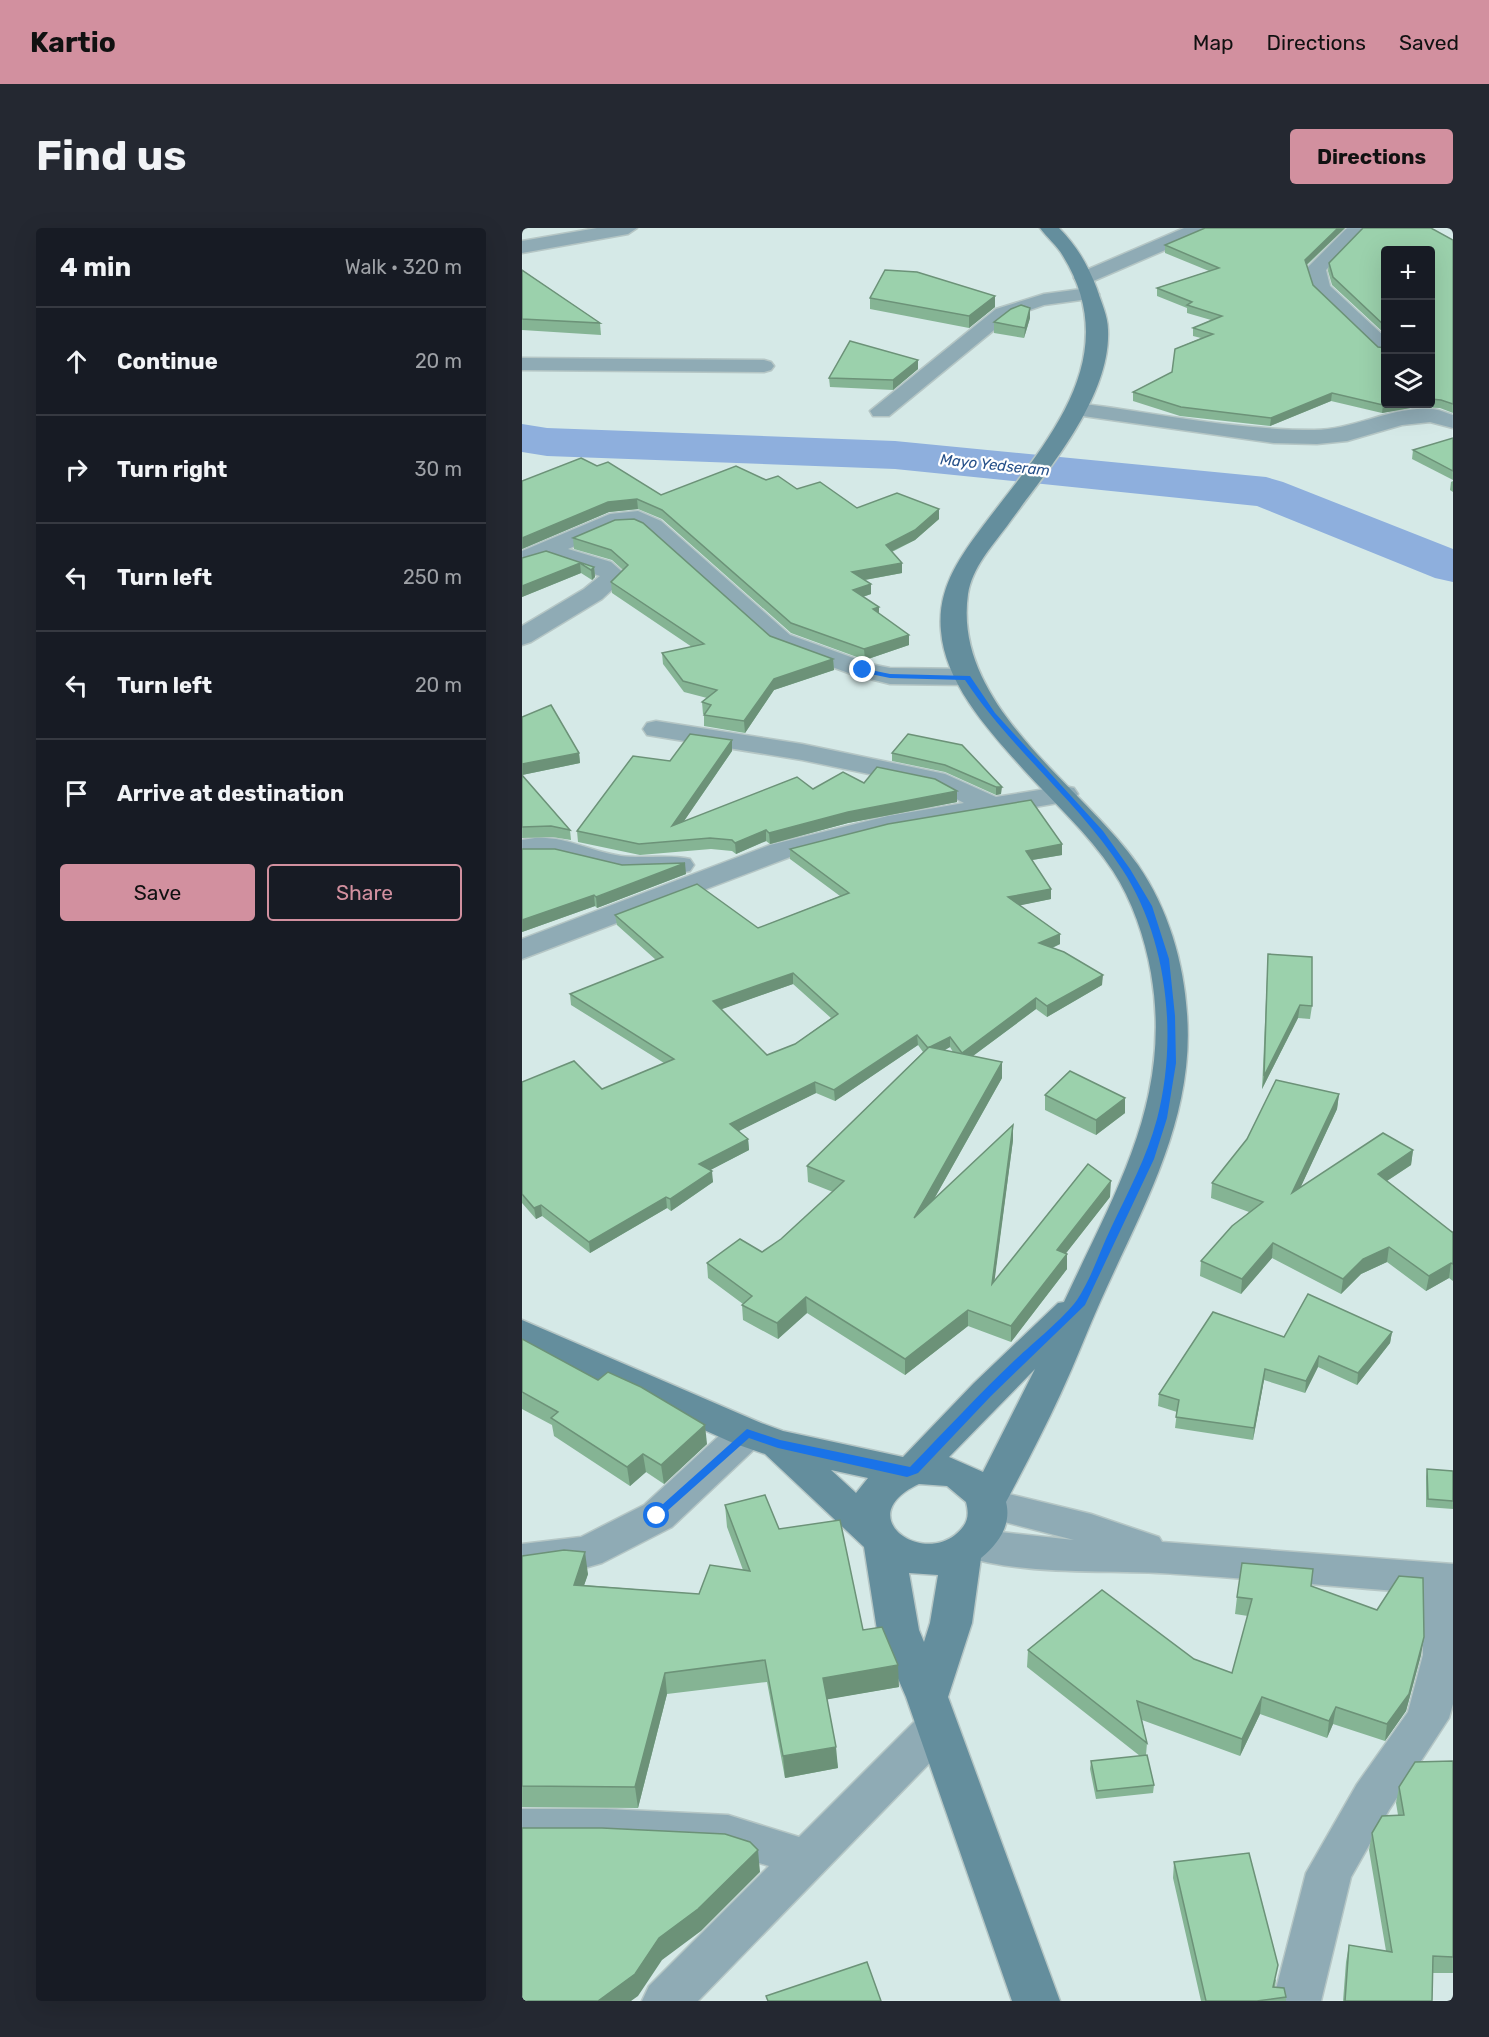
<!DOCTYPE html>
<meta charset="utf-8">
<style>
body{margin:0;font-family:Rubik,sans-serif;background:#242831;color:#f1f3f6}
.controls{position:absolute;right:18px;top:18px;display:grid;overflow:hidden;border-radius:6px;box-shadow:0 6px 24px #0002}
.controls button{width:54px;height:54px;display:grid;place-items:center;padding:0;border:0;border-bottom:2px solid #363941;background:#171b24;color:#f1f3f6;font:30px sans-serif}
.stop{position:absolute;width:18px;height:18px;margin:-14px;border:4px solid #1a73e8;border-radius:50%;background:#fff}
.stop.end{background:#1a73e8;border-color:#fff;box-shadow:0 2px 6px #0008}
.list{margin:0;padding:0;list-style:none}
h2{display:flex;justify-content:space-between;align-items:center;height:78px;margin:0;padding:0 24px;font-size:26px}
h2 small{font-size:20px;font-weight:400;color:#9ea1a6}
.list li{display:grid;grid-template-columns:39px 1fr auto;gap:18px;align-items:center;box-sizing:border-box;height:108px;padding:0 24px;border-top:2px solid #363941}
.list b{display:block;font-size:22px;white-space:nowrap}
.list em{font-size:20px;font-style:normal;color:#9ea1a6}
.actions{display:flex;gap:12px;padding:18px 24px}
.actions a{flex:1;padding:14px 0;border:2px solid #d2909f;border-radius:6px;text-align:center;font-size:21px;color:#d2909f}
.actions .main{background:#d2909f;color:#111}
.icon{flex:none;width:33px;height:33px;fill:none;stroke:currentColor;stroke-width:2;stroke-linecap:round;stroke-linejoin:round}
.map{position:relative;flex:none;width:931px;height:1773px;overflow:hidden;border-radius:6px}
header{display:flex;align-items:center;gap:36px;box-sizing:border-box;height:84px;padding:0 30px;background:#d2909f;color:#111}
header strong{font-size:28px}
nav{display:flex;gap:33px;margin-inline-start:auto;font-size:21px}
.intro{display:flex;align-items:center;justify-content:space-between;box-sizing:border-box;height:144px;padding:0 36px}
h1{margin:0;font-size:42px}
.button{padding:15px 27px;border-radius:6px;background:#d2909f;color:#111;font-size:21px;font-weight:700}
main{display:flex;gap:36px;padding:0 36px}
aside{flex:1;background:#171b24;border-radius:6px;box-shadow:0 6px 24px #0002}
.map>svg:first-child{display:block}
</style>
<header>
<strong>Kartio</strong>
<nav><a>Map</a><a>Directions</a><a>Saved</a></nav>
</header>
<div class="intro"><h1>Find us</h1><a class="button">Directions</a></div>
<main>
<aside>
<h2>4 min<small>Walk · 320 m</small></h2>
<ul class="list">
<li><svg class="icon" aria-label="ahead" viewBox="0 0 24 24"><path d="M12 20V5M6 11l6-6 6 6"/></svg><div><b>Continue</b></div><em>20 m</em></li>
<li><svg class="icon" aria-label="right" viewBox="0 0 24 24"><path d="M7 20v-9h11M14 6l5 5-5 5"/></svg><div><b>Turn right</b></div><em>30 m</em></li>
<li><svg class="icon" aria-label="left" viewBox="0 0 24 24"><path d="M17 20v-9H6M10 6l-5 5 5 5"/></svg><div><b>Turn left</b></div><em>250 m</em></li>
<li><svg class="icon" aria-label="left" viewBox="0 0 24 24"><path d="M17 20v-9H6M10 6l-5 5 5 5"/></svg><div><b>Turn left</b></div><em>20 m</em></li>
<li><svg class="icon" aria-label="arrive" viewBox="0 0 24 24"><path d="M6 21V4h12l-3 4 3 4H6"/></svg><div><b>Arrive at destination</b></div></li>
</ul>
<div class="actions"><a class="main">Save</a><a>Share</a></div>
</aside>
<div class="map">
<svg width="931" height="1773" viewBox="0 0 931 1773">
<rect width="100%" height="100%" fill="#d5e9e7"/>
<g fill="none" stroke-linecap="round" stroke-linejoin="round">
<!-- river -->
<path fill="#8eafdd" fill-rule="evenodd" d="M0,196L25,200L373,213L744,249L761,254L931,321V354L913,350L735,278L373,241L25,228L0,224Z"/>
<defs>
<g id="street">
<path d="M75,0H115L106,6L0,25V13Z"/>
<path d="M662,0H687L685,4L569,54H555L552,50L555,46Z"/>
<path d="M825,0H845L804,42L808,58L864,110V127L857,125L792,64L784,41Z"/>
<path d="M567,60L577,66L574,70L522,77L488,89L367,188H351L348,183L474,81L522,66Z"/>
<path d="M0,130L242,132L249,134L252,138L249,142L242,144L0,142Z"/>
<path d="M555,175C633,185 713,202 792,202C832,202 869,178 909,181C916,181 924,185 931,187V200L908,194L880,197L825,213L795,216L752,215L547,186L544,181L547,176Z"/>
<path d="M116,283L139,293L268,407L348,436L368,440L446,441L455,444L459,449L455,454L446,457L368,456L332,447L250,417L123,303C98,290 70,311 46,321L89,334L105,348L80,371L9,414L0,417V398L62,361L78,348L25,330L0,339V323L88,286Z"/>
<path d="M134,493L280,516L423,546L474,569L542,558L552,560L556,566L552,572L542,574L366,604L268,629L0,731V711L248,617L366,588L442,575L414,560L280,532L125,507L121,501L125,495Z"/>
<path d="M13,610C44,608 69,624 99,628C122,631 147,626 168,631L172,637L168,643C135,651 100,648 67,639C43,632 26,624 0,630V612Z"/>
<path d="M225,1191L239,1195L244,1205L239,1215L150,1299L80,1335L66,1339L0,1348V1316L59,1309L122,1277L211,1195Z"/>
<path d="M466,1261L569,1286L637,1309L640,1314L931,1336V1476L927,1490L867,1582L829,1649L799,1773H751L784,1645L835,1556L886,1484L901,1427L900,1365C818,1359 736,1351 654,1346C583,1341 506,1349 437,1327L431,1316L437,1305L451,1301L552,1312L452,1286L446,1276L452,1266Z"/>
<path d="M414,1482L429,1487L436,1500L429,1513L176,1773H120L127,1758L247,1638L206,1625L84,1619H0V1581H84L206,1587L277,1609L399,1487Z"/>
</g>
<path id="secondary" d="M518,0H537C555,18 566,37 575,61C579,74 586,88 586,102C589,171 523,245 485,298C470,318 450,340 446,366C430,478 559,556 616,637C646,680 662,735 665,786C673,891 620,980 579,1072C565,1103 553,1135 539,1165C522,1202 503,1238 484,1274C490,1297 476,1316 459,1330L450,1395L426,1469L538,1773H490L384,1469L355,1402L342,1319L243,1226L211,1215L0,1120V1092L239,1195L261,1203L381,1229L452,1155L536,1075L542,1074C593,964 651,871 629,745C623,710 610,672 591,643C566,605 532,575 502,542C468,504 423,456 419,403C415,361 437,330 461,298C521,218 605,132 541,28C535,17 525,10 518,0ZM513,1141L461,1244L427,1229ZM309,1242L346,1250L334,1265ZM397,1256L425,1258L444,1274C448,1289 445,1297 433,1307C396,1336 330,1287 397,1256ZM387,1345L416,1347L408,1395L402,1414L397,1402Z"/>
</defs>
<!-- street casing -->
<use href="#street" stroke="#b5c6c5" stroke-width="3"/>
<!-- secondary casing -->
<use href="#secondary" stroke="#b5c6c5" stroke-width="3"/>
<!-- street -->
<use href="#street" fill="#8fabb5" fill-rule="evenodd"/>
<!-- secondary -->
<use href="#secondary" fill="#648e9d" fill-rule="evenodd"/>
</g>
<!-- wall -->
<g fill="#85b494" fill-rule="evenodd">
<path d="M683,0H823L785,37L791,57L856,119L864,120V176H909V22H864V107L810,57L806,43L807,35L841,0H909L931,12V185L918,180L894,179L860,185L809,173L748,198L658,188L611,173V164L650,144L653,121L679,110L671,108V100L689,92L665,85V80L635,68V60L687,43L643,25V17Z"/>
<path d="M0,42L78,95L79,107L0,102Z"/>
<path d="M473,68V79L447,100L348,81V70Z"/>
<path d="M508,80V90L502,110L472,105V94Z"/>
<path d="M396,132V141L371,162L308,159L307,150Z"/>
<path d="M931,210V252L890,231L891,222Z"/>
<path d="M244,252L275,261L335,280L417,281V291L393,312L370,324L380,335V345L343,352L349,366L341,369L357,386L387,407V417L343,432L269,405L140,291L116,281L87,284L0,321V253L139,267Z"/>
<path d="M931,253V264L928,262L929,254Z"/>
<path d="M93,292L248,408L311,431L312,442L252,462L223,505L182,498V486H181L180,474L185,470L162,464L141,436L140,425L170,419L90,365L89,354L101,342L90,332L52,321L51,310Z"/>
<path d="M24,323L72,339L73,349L70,352L59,345L0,369V330Z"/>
<path d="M0,489L57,525L58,535L0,547L48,602L49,612L30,609L0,610Z"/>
<path d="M440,517L479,566L474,567L423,544L370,533V525Z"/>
<path d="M210,523L162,593L291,561L342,555L435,574L326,595L248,616L244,613L214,626L210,623L189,621L118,627L56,614L55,603L148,533Z"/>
<path d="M540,616V627L510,632L529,661V671L498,677L538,716L530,720L580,757L525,789L514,781L451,828L480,850L412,971L491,897V912L472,1053L588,969L544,1025L545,1026V1041L489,1114L446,1098L383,1147L285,1085L256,1111L221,1092L220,1077L221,1076L186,1050L185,1035L240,1024L259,1011L311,964L286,954L285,938L401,824L396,817L313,873L294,865L216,903L226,911L227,922L188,942L191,954L149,983L145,980L68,1025L20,988L14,991L0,975V854L80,861L142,835L49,777L48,766L134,732L95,697L93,687L236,700L318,668L268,631V621ZM271,756L309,790L273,816L245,827L199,781ZM428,819L431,824L423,822Z"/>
<path d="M0,621L100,637L164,646L75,680L73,678L0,704Z"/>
<path d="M746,726L790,778L788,791L776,790L740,861Z"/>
<path d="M817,866L815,881L778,960L891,922L889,937L865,953L930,1004H931V1053L927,1050L904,1063L865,1034L839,1046L819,1066L750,1030L719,1066L678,1048L679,1033L727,984L689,970L690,955Z"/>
<path d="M523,867L603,885L574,907L523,882Z"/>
<path d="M870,1104L868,1115L835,1157L796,1139L783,1165L742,1152L731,1212L653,1200L655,1184L636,1178L637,1166L762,1109Z"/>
<path d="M0,1111L185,1216L142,1256L124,1244L108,1258L32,1208L30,1197L0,1181Z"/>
<path d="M905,1241L931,1243V1281L904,1279V1249Z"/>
<path d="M203,1277L257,1301L341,1402L377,1459L305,1471L316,1540L263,1550L245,1454L145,1466L116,1580L0,1579V1328L66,1346L62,1357L177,1366L221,1342L205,1299Z"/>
<path d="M789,1358L899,1427L884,1483L863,1513L811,1496L805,1510L738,1486L718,1528L620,1492L625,1515L624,1527L632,1557L631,1565L574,1571L568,1541L569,1533L618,1528L505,1439L506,1422L672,1431L710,1445L726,1388L713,1386L715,1369Z"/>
<path d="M931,1533V1745H911L910,1773H821L824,1734L827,1717L864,1723L847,1622L850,1605L876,1587L874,1575L877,1559Z"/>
<path d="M652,1634L754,1752L753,1759L764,1769V1773H679L651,1650Z"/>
</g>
<!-- shaded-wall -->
<g fill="#6c9278">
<path d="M816,0H823L782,39L783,32Z"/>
<path d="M473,68V79L447,100V88Z"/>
<path d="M508,80V90L502,110L503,100Z"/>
<path d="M396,132V141L371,162V152Z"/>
<path d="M810,165L809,173L748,198L749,190Z"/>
<path d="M869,176H894V179L860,185L861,177Z"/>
<path d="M115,271L116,281L87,284L0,321V310L86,274Z"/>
<path d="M417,281V291L393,312L364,326V317Z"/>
<path d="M58,335L59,345L0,369V358Z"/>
<path d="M380,335V345L331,354L330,344Z"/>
<path d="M72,339L73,349L70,352L69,342Z"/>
<path d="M349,356V366L331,372V362Z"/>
<path d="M357,379V389L351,381Z"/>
<path d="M387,407V417L343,432L342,421Z"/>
<path d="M311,431L312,442L252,462L223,505L222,493L252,451Z"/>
<path d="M210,512V523L151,609L150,598Z"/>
<path d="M57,525L58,535L0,547V536Z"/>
<path d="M474,559H480L479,566L474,567Z"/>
<path d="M435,563V574L326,595L248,616L247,605L326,584Z"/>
<path d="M244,602V613L214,626L213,615Z"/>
<path d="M540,616V627L504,633V623Z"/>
<path d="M163,635L164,646L75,680L74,669Z"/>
<path d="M529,661V671L486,680V669Z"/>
<path d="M72,667L73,678L0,704V692Z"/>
<path d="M538,706V716L517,726V715Z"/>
<path d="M271,745V756L192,784L191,773Z"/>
<path d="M581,747L580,757L525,789V778Z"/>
<path d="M514,770V781L440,836V825Z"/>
<path d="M778,777L776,790L740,861L742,848Z"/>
<path d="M395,807L396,817L313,873L312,862Z"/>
<path d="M428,809V819L406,831V820Z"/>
<path d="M480,834V850L393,1005L392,990Z"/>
<path d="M293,854L294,865L209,907L208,896Z"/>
<path d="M817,866L815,881L769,980L770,965Z"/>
<path d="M603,870V885L574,907V892Z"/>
<path d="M491,897V912L470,1072V1056Z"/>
<path d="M226,911L227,922L179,947L177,936Z"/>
<path d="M891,922L889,937L854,960L856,946Z"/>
<path d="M190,943L191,954L149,983L148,971Z"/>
<path d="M589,953L588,969L534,1038L535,1022Z"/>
<path d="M144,969L145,980L68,1025L67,1014Z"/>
<path d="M19,977L20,988L14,991L12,980Z"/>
<path d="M751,1015L750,1030L719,1066L720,1051Z"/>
<path d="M867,1019L865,1034L839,1046L819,1066L821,1051L841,1031Z"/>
<path d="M545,1026V1041L489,1114V1098Z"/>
<path d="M929,1035L927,1050L904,1063L907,1048Z"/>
<path d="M284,1069L285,1085L256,1111L255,1095Z"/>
<path d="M446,1082V1098L383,1147V1131Z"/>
<path d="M870,1104L868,1115L835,1157L836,1145Z"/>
<path d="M797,1128L796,1139L783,1165L784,1153Z"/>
<path d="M743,1141L742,1152L731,1212L732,1200Z"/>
<path d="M183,1197L185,1216L142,1256L139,1237Z"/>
<path d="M121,1226L124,1244L108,1258L105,1239Z"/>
<path d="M63,1324L66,1346L55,1378L52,1357Z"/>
<path d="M902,1409L899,1427L884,1483L863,1513L865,1496Z"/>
<path d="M376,1437L377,1459L302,1472L301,1450Z"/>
<path d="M143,1445L145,1466L116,1580L113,1559Z"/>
<path d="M740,1469L738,1486L718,1528L720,1511Z"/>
<path d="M814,1479L811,1496L805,1510L807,1493Z"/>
<path d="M314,1519L316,1540L263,1550L261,1528Z"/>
<path d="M236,1622L238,1644L179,1703L140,1732L116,1768L109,1773H76L137,1710Z"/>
</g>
<!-- building -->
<g fill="#9bd1ac" stroke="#6c9278" stroke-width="1.5" fill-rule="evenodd">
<path d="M683,0H816L783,32L791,57L856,119L864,120V176H869L861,177L810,165L749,190L659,179L611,164L650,144L653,121L691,106L671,100L700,88L665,77L670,74L635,60L697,40L643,17Z"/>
<path d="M841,0H909L931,12V176L919,172L909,171V22H864V99L811,49L807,35Z"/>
<path d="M0,42L78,95L0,91Z"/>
<path d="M363,42L395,44L473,68L447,88L348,70Z"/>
<path d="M499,77L508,80L503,100L472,94L489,81Z"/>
<path d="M328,113L396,132L371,152L307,150Z"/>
<path d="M931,210V243L891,222Z"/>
<path d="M59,230L75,238L86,234L139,267L214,238L244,252L256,248L275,261L298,254L335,280L375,265L417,281L393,302L364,317L380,335L330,344L349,356L331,362L357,379L351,381L387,407L342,421L269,395L140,282L115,271L86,274L0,310V253Z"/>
<path d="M112,291L121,295L248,408L311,431L252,451L222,493L182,487L189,477L180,474L195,462L161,453L140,425L182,416L89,354L106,337L89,322L51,310L93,292Z"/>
<path d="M24,323L72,339L69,342L58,335L0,358V330Z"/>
<path d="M29,477L57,525L0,536V489Z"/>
<path d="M168,506L210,512L150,598L275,549L291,561L321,544L342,555L355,539L413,551L435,563L326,584L247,605L244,602L213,615L210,612L188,610L117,616L55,603L111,528L148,533Z"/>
<path d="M386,506L440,517L480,559H474L423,537L370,525Z"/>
<path d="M0,547L48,602L29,598L0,599Z"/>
<path d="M509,572L540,616L504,623L529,661L486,669L538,706L517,715L542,724L581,747L525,778L514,770L440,825L428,809L406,820L395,807L312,862L293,854L208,896L226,911L177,936L190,943L148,971L144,969L67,1014L19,977L12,980L0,966V854L52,833L80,861L152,831L48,766L141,729L93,687L175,656L236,700L327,665L268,621L366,596ZM271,745L316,786L273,816L245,827L191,773Z"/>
<path d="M0,621H33L100,637L163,635L74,669L72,667L0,692Z"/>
<path d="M746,726L790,729V778L778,777L742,848Z"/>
<path d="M407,819L480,834L392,990L491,897L470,1056L566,936L589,953L535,1022L545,1026L489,1098L446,1082L383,1131L284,1069L255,1095L220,1077L230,1068L185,1035L218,1011L240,1024L259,1011L322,953L285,938Z"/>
<path d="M548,843L603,870L574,892L523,867Z"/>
<path d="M754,852L817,866L770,965L861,905L891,922L856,946L930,1004H931V1036L929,1035L907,1048L867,1019L841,1031L821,1051L751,1015L720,1051L679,1033L710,998L741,974L690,955L725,911Z"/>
<path d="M786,1066L870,1104L836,1145L797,1128L784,1153L743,1141L732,1200L654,1189L657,1172L637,1166L691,1084L762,1109Z"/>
<path d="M0,1111L76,1152L86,1144L119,1159L183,1197L139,1237L121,1226L105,1239L29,1190L36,1184L0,1164Z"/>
<path d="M905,1241L931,1243V1273L906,1271Z"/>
<path d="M243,1267L257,1301L318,1292L341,1402L360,1399L376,1437L301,1450L314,1519L261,1528L243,1432L143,1445L113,1559L0,1558V1328L42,1322L63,1324L52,1357L177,1366L188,1337L228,1343L203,1277Z"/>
<path d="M720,1335L791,1341L789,1358L855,1382L877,1348L901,1350L902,1409L887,1466L865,1496L814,1479L807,1493L740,1469L720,1511L615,1473L625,1515L506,1422L580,1362L672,1431L710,1445L730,1371L715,1369Z"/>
<path d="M625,1527L632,1557L575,1563L569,1533Z"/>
<path d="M931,1533V1729L911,1728L910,1773H823L827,1717L870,1724L850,1605L860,1588L882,1587L877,1559L893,1534Z"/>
<path d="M0,1600H80L203,1606L228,1614L236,1622L176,1681L137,1710L113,1746L76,1773H0Z"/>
<path d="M727,1625L756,1737L751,1759L762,1760L764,1769L735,1773H684L652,1634Z"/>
<path d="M345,1734L359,1773H246L244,1768Z"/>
</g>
<!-- route -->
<path fill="#1a73e8" d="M339,440L368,446L448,448L473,485L581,603L608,641L630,678L647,731L653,788L654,835L645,890L632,931L563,1077L469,1168L396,1245L385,1249L256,1220L227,1210L135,1292L130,1288L131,1285L225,1201L258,1212L388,1239C423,1203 457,1166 494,1131C511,1115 542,1090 555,1072C569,1051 578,1023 589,1000C606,964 625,929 635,891C656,810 646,711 600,641C555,572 489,521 443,452L368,450L339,444Z"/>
<g text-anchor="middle" stroke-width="4.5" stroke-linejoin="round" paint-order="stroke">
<!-- far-water labels -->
<g font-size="15" font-style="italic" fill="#255089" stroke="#fff">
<text transform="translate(473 237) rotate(6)" y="5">Mayo Yedseram</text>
</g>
</g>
</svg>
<div class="controls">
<button>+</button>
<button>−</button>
<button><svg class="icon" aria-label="layers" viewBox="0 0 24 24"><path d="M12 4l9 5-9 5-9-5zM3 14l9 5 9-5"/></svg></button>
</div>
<div class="stop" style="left:135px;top:1288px"></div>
<div class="stop end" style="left:341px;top:442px"></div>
</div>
</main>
